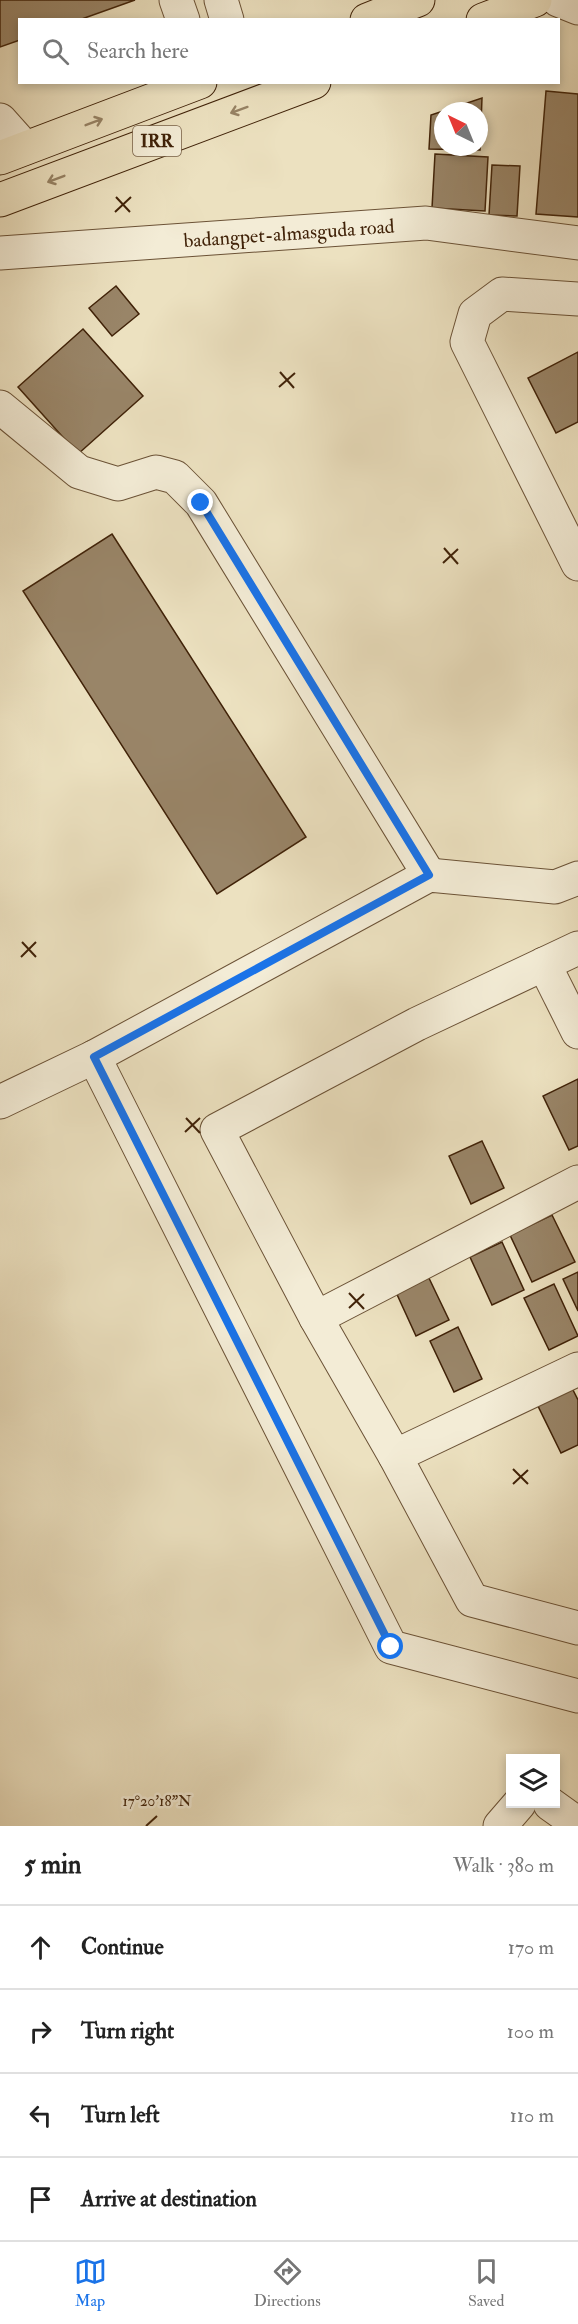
<!DOCTYPE html>
<meta charset="utf-8">
<style>
body{margin:0;font-family:"IM FELL Double Pica",serif;background:#f2f2f2;color:#222}
.controls{position:absolute;right:18px;bottom:18px;display:grid;overflow:hidden;border-radius:0px;box-shadow:0 3px 9px #0003}
.controls button{width:54px;height:54px;display:grid;place-items:center;padding:0;border:0;border-bottom:2px solid #e0e0e0;background:#fff;color:#222;font:30px sans-serif}
.compass{position:absolute;left:434px;top:102px;width:54px;height:54px;border-radius:50%;background:#fff;box-shadow:0 3px 9px #0003;rotate:317deg}
.stop{position:absolute;width:18px;height:18px;margin:-14px;border:4px solid #1a73e8;border-radius:50%;background:#fff}
.stop.end{background:#1a73e8;border-color:#fff;box-shadow:0 2px 6px #0008}
.list{margin:0;padding:0;list-style:none}
h2{display:flex;justify-content:space-between;align-items:center;height:78px;margin:0;padding:0 24px;font-size:26px}
h2 small{font-size:20px;font-weight:400;color:#767676}
.list li{display:grid;grid-template-columns:39px 1fr auto;gap:18px;align-items:center;box-sizing:border-box;height:84px;padding:0 24px;border-top:2px solid #e0e0e0}
.list b{display:block;font-size:22px;white-space:nowrap}
.list em{font-size:20px;font-style:normal;color:#767676}
.icon{flex:none;width:33px;height:33px;fill:none;stroke:currentColor;stroke-width:2;stroke-linecap:round;stroke-linejoin:round}
.map{position:relative;flex:none;width:578px;height:1826px;overflow:hidden}
.search{position:absolute;background:#fff;box-shadow:0 3px 9px #0003;left:18px;right:18px;top:18px;height:66px;display:flex;align-items:center;gap:15px;box-sizing:border-box;padding:0 21px;border-radius:0px;color:#767676;font-size:22px}
.sheet{height:414px;background:#fff}
nav{display:flex;justify-content:space-around;align-items:center;box-sizing:border-box;height:84px;border-top:2px solid #e0e0e0;background:#fff;font-size:16px;color:#767676}
nav a{display:grid;justify-items:center;gap:3px}
nav .on{color:#1a73e8}
.map>svg:first-child{display:block}
</style>
<div class="map">
<svg width="578" height="1826" viewBox="0 0 578 1826">
<rect width="100%" height="100%" fill="#ece1c0"/>
<filter id="stains"><feTurbulence type="fractalNoise" baseFrequency=".00333" numOctaves="4"/><feColorMatrix values="0 0 0 0 .2 0 0 0 0 .09 0 0 0 0 .02 0 0 0 .5 -.17"/></filter>
<radialGradient id="worn" r=".72"><stop offset=".6" stop-color="#630" stop-opacity="0"/><stop offset="1" stop-color="#630" stop-opacity=".3"/></radialGradient>
<!-- building -->
<g fill="#998568" stroke="#402208" stroke-width="1.5" fill-rule="evenodd">
<path d="M0,0H135L79,20H20V40L0,47Z"/>
<path d="M546,91L578,94V217L536,214Z"/>
<path d="M482,98L480,150L429,149L431,115ZM443,111H479V147H443Z"/>
<path d="M435,154L488,157L485,211L432,208Z"/>
<path d="M492,165L520,166L517,216L489,215Z"/>
<path d="M116,286L139,314L112,336L89,308Z"/>
<path d="M83,329L143,396L78,454L18,387Z"/>
<path d="M578,352V422L556,433L528,378Z"/>
<path d="M112,534L306,837L217,894L23,591Z"/>
<path d="M578,1079V1146L569,1150L543,1096Z"/>
<path d="M482,1141L504,1188L471,1204L449,1156Z"/>
<path d="M552,1215L575,1262L532,1282L510,1235Z"/>
<path d="M502,1242L524,1290L492,1305L470,1257Z"/>
<path d="M578,1272V1311L563,1279Z"/>
<path d="M427,1274L449,1320L416,1336L395,1290Z"/>
<path d="M554,1284L578,1336L549,1350L524,1298Z"/>
<path d="M458,1327L482,1379L454,1392L430,1341Z"/>
<path d="M572,1388L578,1400V1445L561,1453L537,1404Z"/>
</g>
<g fill="none" stroke-linecap="round" stroke-linejoin="round">
<defs>
<g id="minor">
<path d="M176,0L183,20"/>
<path d="M221,0L227,20"/>
<path d="M558,0L578,8"/>
<path d="M0,120L25,148"/>
<path d="M0,253L426,223L578,243"/>
<path d="M578,299L502,294L475,314L467,342L578,564"/>
<path d="M0,407L79,472L118,484L156,472L175,477L201,503L429,875"/>
<path d="M578,948L417,1024L217,1130L316,1318L395,1456L472,1600L578,1628"/>
<path d="M544,964L578,1032"/>
<path d="M94,1057L391,1647L578,1696"/>
<path d="M0,1102L94,1057L429,875L555,887L578,878"/>
<path d="M316,1318L578,1182"/>
<path d="M395,1456L578,1369"/>
<path d="M550,1804L578,1824"/>
<path d="M500,1826L519,1804"/>
</g>
<g id="highway">
<path d="M367,20L418,0"/>
<path d="M483,20L535,0"/>
<path d="M0,158L200,82"/>
<path d="M0,200L314,82"/>
</g>
</defs>
<!-- minor casing -->
<use href="#minor" stroke="#6b5236" stroke-width="35"/>
<!-- highway casing -->
<use href="#highway" stroke="#402208" stroke-width="35"/>
<!-- minor -->
<use href="#minor" stroke="#f3ecd6" stroke-width="33"/>
<!-- highway -->
<use href="#highway" stroke="#ece1c0" stroke-width="33"/>
</g>
<!-- one-way arrows -->
<defs><path id="oneway-shaft" d="M-6 0H5M1.5-3L5.5 0L1.5 3" fill="none" stroke-width="1.6" stroke-linecap="round" stroke-linejoin="round" transform="scale(1.5)"/></defs>
<g stroke="#968264">
<use href="#oneway-shaft" transform="translate(239 110) rotate(160)"/>
<use href="#oneway-shaft" transform="translate(94 122) rotate(-21)"/>
<use href="#oneway-shaft" transform="translate(56 179) rotate(159)"/>
</g>
<g fill="none" stroke-linecap="round" stroke-linejoin="round">
<!-- route -->
<path stroke="#1a73e8" stroke-width="8" d="M201,503L429,875L94,1057L391,1647"/>
</g>
<!-- ticks -->
<path fill="none" stroke="#402208" stroke-width="2" d="M116,197L130,212M115,212L131,197M280,372L294,388M279,387L295,373M444,548L458,564M443,563L458,549M22,942L36,957M21,957L36,942M186,1118L200,1133M185,1132L200,1118M349,1293L364,1309M349,1308L364,1294M513,1469L528,1484M513,1484L528,1470M146,1826L157,1816"/>
<g text-anchor="middle" stroke-width="5" stroke-linejoin="round" paint-order="stroke">
<!-- shield labels -->
<rect fill="#f3ecd6" stroke="#765f46" stroke-width="1.5" x="133" y="126" width="48" height="30" rx="4.5"/>
<g font-size="18" font-weight="bold" fill="#402208">
<text x="157" y="147">IRR</text>
</g>
<!-- street labels -->
<g font-size="20" fill="#402208" stroke="#f3ecd6">
<text transform="translate(289 233) rotate(-4)" y="7">badangpet-almasguda road</text>
</g>
</g>
<g font-size="15" text-anchor="middle" fill="#402208" stroke="#f3ecd6" stroke-width="5" stroke-linejoin="round" paint-order="stroke">
<text x="157" y="1806">17°20'18"N</text>
</g>
<rect width="100%" height="100%" filter="url(#stains)"/>
<rect width="100%" height="100%" fill="url(#worn)"/>
</svg>
<div class="controls">
<button><svg class="icon" aria-label="layers" viewBox="0 0 24 24"><path d="M12 4l9 5-9 5-9-5zM3 14l9 5 9-5"/></svg></button>
</div>
<svg class="compass" viewBox="-18 -18 36 36"><path d="M0-13l5 13h-10z" fill="#e53935"/><path d="M0 13l5-13h-10z" fill="#767676"/></svg>
<div class="stop" style="left:391px;top:1647px"></div>
<div class="stop end" style="left:201px;top:503px"></div>
<div class="search"><svg class="icon" aria-label="search" viewBox="0 0 24 24"><circle cx="10" cy="10" r="6"/><path d="M15 15l6 6"/></svg>Search here</div>
</div>
<section class="sheet">
<h2>5 min<small>Walk · 380 m</small></h2>
<ul class="list">
<li><svg class="icon" aria-label="ahead" viewBox="0 0 24 24"><path d="M12 20V5M6 11l6-6 6 6"/></svg><div><b>Continue</b></div><em>170 m</em></li>
<li><svg class="icon" aria-label="right" viewBox="0 0 24 24"><path d="M7 20v-9h11M14 6l5 5-5 5"/></svg><div><b>Turn right</b></div><em>100 m</em></li>
<li><svg class="icon" aria-label="left" viewBox="0 0 24 24"><path d="M17 20v-9H6M10 6l-5 5 5 5"/></svg><div><b>Turn left</b></div><em>110 m</em></li>
<li><svg class="icon" aria-label="arrive" viewBox="0 0 24 24"><path d="M6 21V4h12l-3 4 3 4H6"/></svg><div><b>Arrive at destination</b></div></li>
</ul>
</section>
<nav>
<a class="on"><svg class="icon" aria-label="map" viewBox="0 0 24 24"><path d="M3 6l6-2 6 2 6-2v14l-6 2-6-2-6 2zM9 4v14M15 6v14"/></svg>Map</a>
<a><svg class="icon" aria-label="directions" viewBox="0 0 24 24"><path d="M12 3l9 9-9 9-9-9zM9 14v-3h6M13 9l2 2-2 2"/></svg>Directions</a>
<a><svg class="icon" aria-label="saved" viewBox="0 0 24 24"><path d="M7 4h10v16l-5-4-5 4z"/></svg>Saved</a>
</nav>
